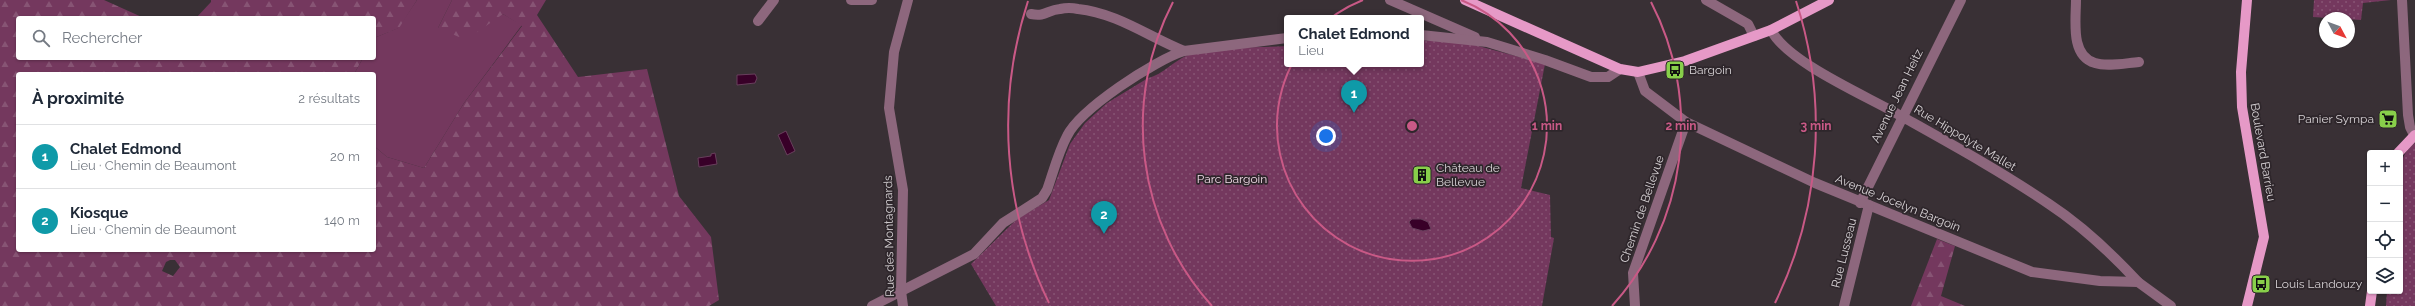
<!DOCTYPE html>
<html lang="fr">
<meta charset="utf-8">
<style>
body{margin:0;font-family:Raleway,sans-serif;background:#f6f6f7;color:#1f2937}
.controls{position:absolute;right:12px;bottom:12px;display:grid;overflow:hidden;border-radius:4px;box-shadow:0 1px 3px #0004}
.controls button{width:36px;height:36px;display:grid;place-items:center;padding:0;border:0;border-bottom:1px solid #e0e1e3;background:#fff;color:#1f2937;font:20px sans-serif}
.compass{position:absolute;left:2319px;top:12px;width:36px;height:36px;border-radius:50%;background:#fff;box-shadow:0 1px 3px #0004;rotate:131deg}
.you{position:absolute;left:1326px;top:136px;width:14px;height:14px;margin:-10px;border:3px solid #fff;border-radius:50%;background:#1a73e8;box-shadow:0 0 0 6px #1a73e833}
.badge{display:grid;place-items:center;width:26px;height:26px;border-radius:50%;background:#0b8043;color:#fff;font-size:13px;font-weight:700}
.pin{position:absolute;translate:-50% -33px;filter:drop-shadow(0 1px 2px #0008)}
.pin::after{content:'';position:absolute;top:21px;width:14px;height:12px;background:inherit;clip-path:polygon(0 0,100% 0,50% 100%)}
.popup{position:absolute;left:1284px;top:15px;width:140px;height:52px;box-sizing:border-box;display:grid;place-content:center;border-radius:4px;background:#fff;filter:drop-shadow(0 1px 3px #0005);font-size:13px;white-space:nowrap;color:#747a83}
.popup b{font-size:15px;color:#1f2937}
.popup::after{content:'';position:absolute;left:50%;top:100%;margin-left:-8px;border:8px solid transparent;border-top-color:#fff}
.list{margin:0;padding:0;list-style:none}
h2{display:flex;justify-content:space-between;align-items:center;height:52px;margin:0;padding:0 16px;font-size:17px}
h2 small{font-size:13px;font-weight:400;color:#747a83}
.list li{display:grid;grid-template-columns:26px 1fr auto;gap:12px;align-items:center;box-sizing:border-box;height:64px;padding:0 16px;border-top:1px solid #e0e1e3}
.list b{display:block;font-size:15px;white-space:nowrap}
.list p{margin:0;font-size:13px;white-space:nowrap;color:#747a83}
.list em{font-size:13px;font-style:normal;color:#747a83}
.icon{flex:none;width:22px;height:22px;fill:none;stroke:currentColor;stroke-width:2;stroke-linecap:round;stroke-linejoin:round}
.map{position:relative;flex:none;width:2415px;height:306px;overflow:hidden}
.search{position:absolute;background:#fff;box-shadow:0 1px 3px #0004;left:16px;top:16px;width:360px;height:44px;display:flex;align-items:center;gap:10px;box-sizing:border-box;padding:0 14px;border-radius:4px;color:#747a83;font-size:15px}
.panel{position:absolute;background:#fff;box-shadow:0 1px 3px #0004;left:16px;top:72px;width:360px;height:180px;border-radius:4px}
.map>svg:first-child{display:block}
</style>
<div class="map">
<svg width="2415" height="306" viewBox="0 0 2415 306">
<defs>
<pattern id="forest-firs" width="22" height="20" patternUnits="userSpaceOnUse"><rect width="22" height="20" fill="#74385e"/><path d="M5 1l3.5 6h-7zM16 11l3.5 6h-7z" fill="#875474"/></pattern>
<pattern id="park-dots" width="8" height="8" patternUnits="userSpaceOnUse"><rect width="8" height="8" fill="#74385e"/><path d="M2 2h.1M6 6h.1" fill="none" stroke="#875474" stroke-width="1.8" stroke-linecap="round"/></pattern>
</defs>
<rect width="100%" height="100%" fill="#393035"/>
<!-- grass -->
<path fill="#74385e" d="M417,0H452L438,28L503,14L522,25L464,103L424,168L387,157L374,146V74H354L363,58H374V38L398,28Z"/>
<!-- forest -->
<g fill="url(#forest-firs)" fill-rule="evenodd">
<path d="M0,0H104L144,18H18V58H363L354,74H18V250H374V146L387,157L424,168L464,103L522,26L503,14L466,40L438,28L452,0H546L537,15L578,77L647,69L679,196L711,237L719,300L709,306H0ZM170,260H175L180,267L173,276L162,271L166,262Z"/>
<path d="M211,0H417L399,28L374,38V18H196L211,2Z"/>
<path d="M1937,239L1955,246L1941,296L1965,306H1911Z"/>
</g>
<!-- park -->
<g fill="url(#park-dots)">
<path d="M2314,0H2391L2363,3L2361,20L2313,17Z"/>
<path d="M1421,40L1471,44L1545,64L1521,188L1550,195L1551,237L1554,238L1542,306H996L971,264L1017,219L1049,200L1070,144L1085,123L1107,103L1148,78C1163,75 1175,59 1191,54C1221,45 1256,48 1287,46V64H1421Z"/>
<path d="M2415,143V306H2386L2387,291H2400V167C2403,156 2406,150 2415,143Z"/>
</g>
<!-- water -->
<g fill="#380028" stroke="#683f5c">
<path d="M755,74L757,78L755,83L737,85V75Z"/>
<path d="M786,131L795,151L787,155L778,135Z"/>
<path d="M715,153L717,164L699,167L698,158L711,156V154Z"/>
<path d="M1412,219H1421L1428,222L1431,229L1423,231L1412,228L1409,222Z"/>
</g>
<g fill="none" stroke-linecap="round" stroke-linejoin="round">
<!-- minor -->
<g stroke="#8d677d" stroke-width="10">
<path d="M851,0H872"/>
<path d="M1390,0L1475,37"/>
<path d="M1706,0L1748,24L1754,36"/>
<path d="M2076,0C2076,20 2070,56 2095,63C2107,67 2126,63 2139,62"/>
<path d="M2402,0L2408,115L2410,127L2414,135"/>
<path d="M1031,14C1046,17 1047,10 1060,9C1065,8 1073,8 1078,9C1117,13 1149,37 1184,51"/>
<path d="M758,21L774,0"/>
<path d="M1771,30C1788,63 1867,96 1901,116C1951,144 2002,172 2049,204C2081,225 2112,254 2138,282"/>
<path d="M1421,35L1487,42L1545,60L1591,77H1608L1620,69"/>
<path d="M1638,72L1645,91L1686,122L1815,183L2032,272L2100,281L2138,282L2171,306"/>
<path d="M1860,203L1961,0"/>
<path d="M872,306L974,254L1003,223L1042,198L1047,190C1053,173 1058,153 1067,136C1080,109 1155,60 1184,51L1287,38"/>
<path d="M903,306L901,291L903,190L889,108L894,52L908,0"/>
<path d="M1635,306L1633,273L1686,122"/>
<path d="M1844,306L1869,205"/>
</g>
<!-- major -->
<g stroke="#e699c7" stroke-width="10">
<path d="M1465,0L1620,69L1638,72L1685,61L1771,30L1829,0"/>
<path d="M2398,153L2415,135"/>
<path d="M2247,306L2264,237L2242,107L2241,72L2247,0"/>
<path d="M2370,306L2372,291"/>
</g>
</g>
<!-- distance rings -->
<g fill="none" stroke="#c95986" stroke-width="2">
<path d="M1461 0A135 135 0 1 1 1363 0"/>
<path d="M1212 306A269 269 0 0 1 1173 2M1651 2A269 269 0 0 1 1612 306"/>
<path d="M1049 303A404 404 0 0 1 1028 1M1796 1A404 404 0 0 1 1775 303"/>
</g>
<!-- icons -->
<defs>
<symbol id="bus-square" viewBox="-11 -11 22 22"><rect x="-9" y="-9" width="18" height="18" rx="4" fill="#88cf4a" stroke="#2e262b"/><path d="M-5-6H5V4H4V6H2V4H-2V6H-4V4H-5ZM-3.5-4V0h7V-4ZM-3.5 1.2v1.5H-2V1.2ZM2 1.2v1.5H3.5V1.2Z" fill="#111"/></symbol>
<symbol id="supermarket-square" viewBox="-11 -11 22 22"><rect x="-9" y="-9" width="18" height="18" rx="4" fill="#88cf4a" stroke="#2e262b"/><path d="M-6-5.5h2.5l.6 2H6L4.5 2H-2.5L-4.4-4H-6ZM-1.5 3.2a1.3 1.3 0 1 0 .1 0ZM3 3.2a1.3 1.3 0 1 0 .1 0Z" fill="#111"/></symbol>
<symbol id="building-square" viewBox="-11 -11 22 22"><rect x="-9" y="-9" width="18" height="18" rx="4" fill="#88cf4a" stroke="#2e262b"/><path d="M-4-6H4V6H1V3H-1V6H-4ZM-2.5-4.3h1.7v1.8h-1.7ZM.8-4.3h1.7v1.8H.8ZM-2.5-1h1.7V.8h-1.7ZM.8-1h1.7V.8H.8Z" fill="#111"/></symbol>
</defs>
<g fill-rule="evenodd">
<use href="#bus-square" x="1664" y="59" width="22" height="22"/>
<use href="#supermarket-square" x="2377" y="108" width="22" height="22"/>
<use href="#building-square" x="1411" y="164" width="22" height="22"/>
<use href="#bus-square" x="2250" y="273" width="22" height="22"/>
</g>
<g text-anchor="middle" stroke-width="3.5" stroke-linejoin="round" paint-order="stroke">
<!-- poi labels -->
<g font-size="12" fill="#d7d2d5" stroke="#2e262b" text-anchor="start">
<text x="1689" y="74">Bargoin</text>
<text x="2374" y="123" text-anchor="end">Panier Sympa</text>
<text x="1436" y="172">Château de<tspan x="1436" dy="14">Bellevue</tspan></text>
<text x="2275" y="288">Louis Landouzy</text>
</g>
<!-- street labels -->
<g font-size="12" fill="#d7d2d5" stroke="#2e262b">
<text transform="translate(1897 96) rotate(-64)" y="4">Avenue Jean Heitz</text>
<text transform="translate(1965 138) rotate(31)" y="4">Rue Hippolyte Mallet</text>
<text transform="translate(2263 152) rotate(80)" y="4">Boulevard Barrieu</text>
<text transform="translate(1898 203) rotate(22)" y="4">Avenue Jocelyn Bargoin</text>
<text transform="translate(1642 209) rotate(-71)" y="4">Chemin de Bellevue</text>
<text transform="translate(889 236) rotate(-91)" y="4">Rue des Montagnards</text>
<text transform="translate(1844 253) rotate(-76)" y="4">Rue Lusseau</text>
</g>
<!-- park labels -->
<g font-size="12" fill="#f2dbe8" stroke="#2e262b">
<text x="1232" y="183">Parc Bargoin</text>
</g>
</g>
<circle cx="1412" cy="126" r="6" fill="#c95986" stroke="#2e262b" stroke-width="2"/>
<g font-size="12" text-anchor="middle" font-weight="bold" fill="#c95986" stroke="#2e262b" stroke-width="3.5" stroke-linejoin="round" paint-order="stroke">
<text x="1547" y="130">1 min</text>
<text x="1681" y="130">2 min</text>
<text x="1816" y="130">3 min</text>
</g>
</svg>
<div class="controls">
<button>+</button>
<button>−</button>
<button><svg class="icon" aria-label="locate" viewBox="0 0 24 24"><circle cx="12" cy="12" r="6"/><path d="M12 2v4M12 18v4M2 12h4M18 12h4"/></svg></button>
<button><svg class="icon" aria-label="layers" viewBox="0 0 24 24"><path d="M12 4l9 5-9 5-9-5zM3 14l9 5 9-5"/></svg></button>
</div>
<svg class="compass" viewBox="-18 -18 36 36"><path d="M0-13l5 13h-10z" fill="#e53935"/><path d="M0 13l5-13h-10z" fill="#747a83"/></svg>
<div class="you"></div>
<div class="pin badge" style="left:1354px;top:113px;background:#0f9aa8">1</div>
<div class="popup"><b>Chalet Edmond</b>Lieu</div>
<div class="pin badge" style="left:1104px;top:234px;background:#0f9aa8">2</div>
<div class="search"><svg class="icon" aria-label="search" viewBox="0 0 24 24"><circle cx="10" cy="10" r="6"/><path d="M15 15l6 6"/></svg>Rechercher</div>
<section class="panel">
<h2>À proximité<small>2 résultats</small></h2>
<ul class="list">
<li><span class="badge" style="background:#0f9aa8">1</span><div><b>Chalet Edmond</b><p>Lieu · Chemin de Beaumont</p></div><em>20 m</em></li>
<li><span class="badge" style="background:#0f9aa8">2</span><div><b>Kiosque</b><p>Lieu · Chemin de Beaumont</p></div><em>140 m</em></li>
</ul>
</section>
</div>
